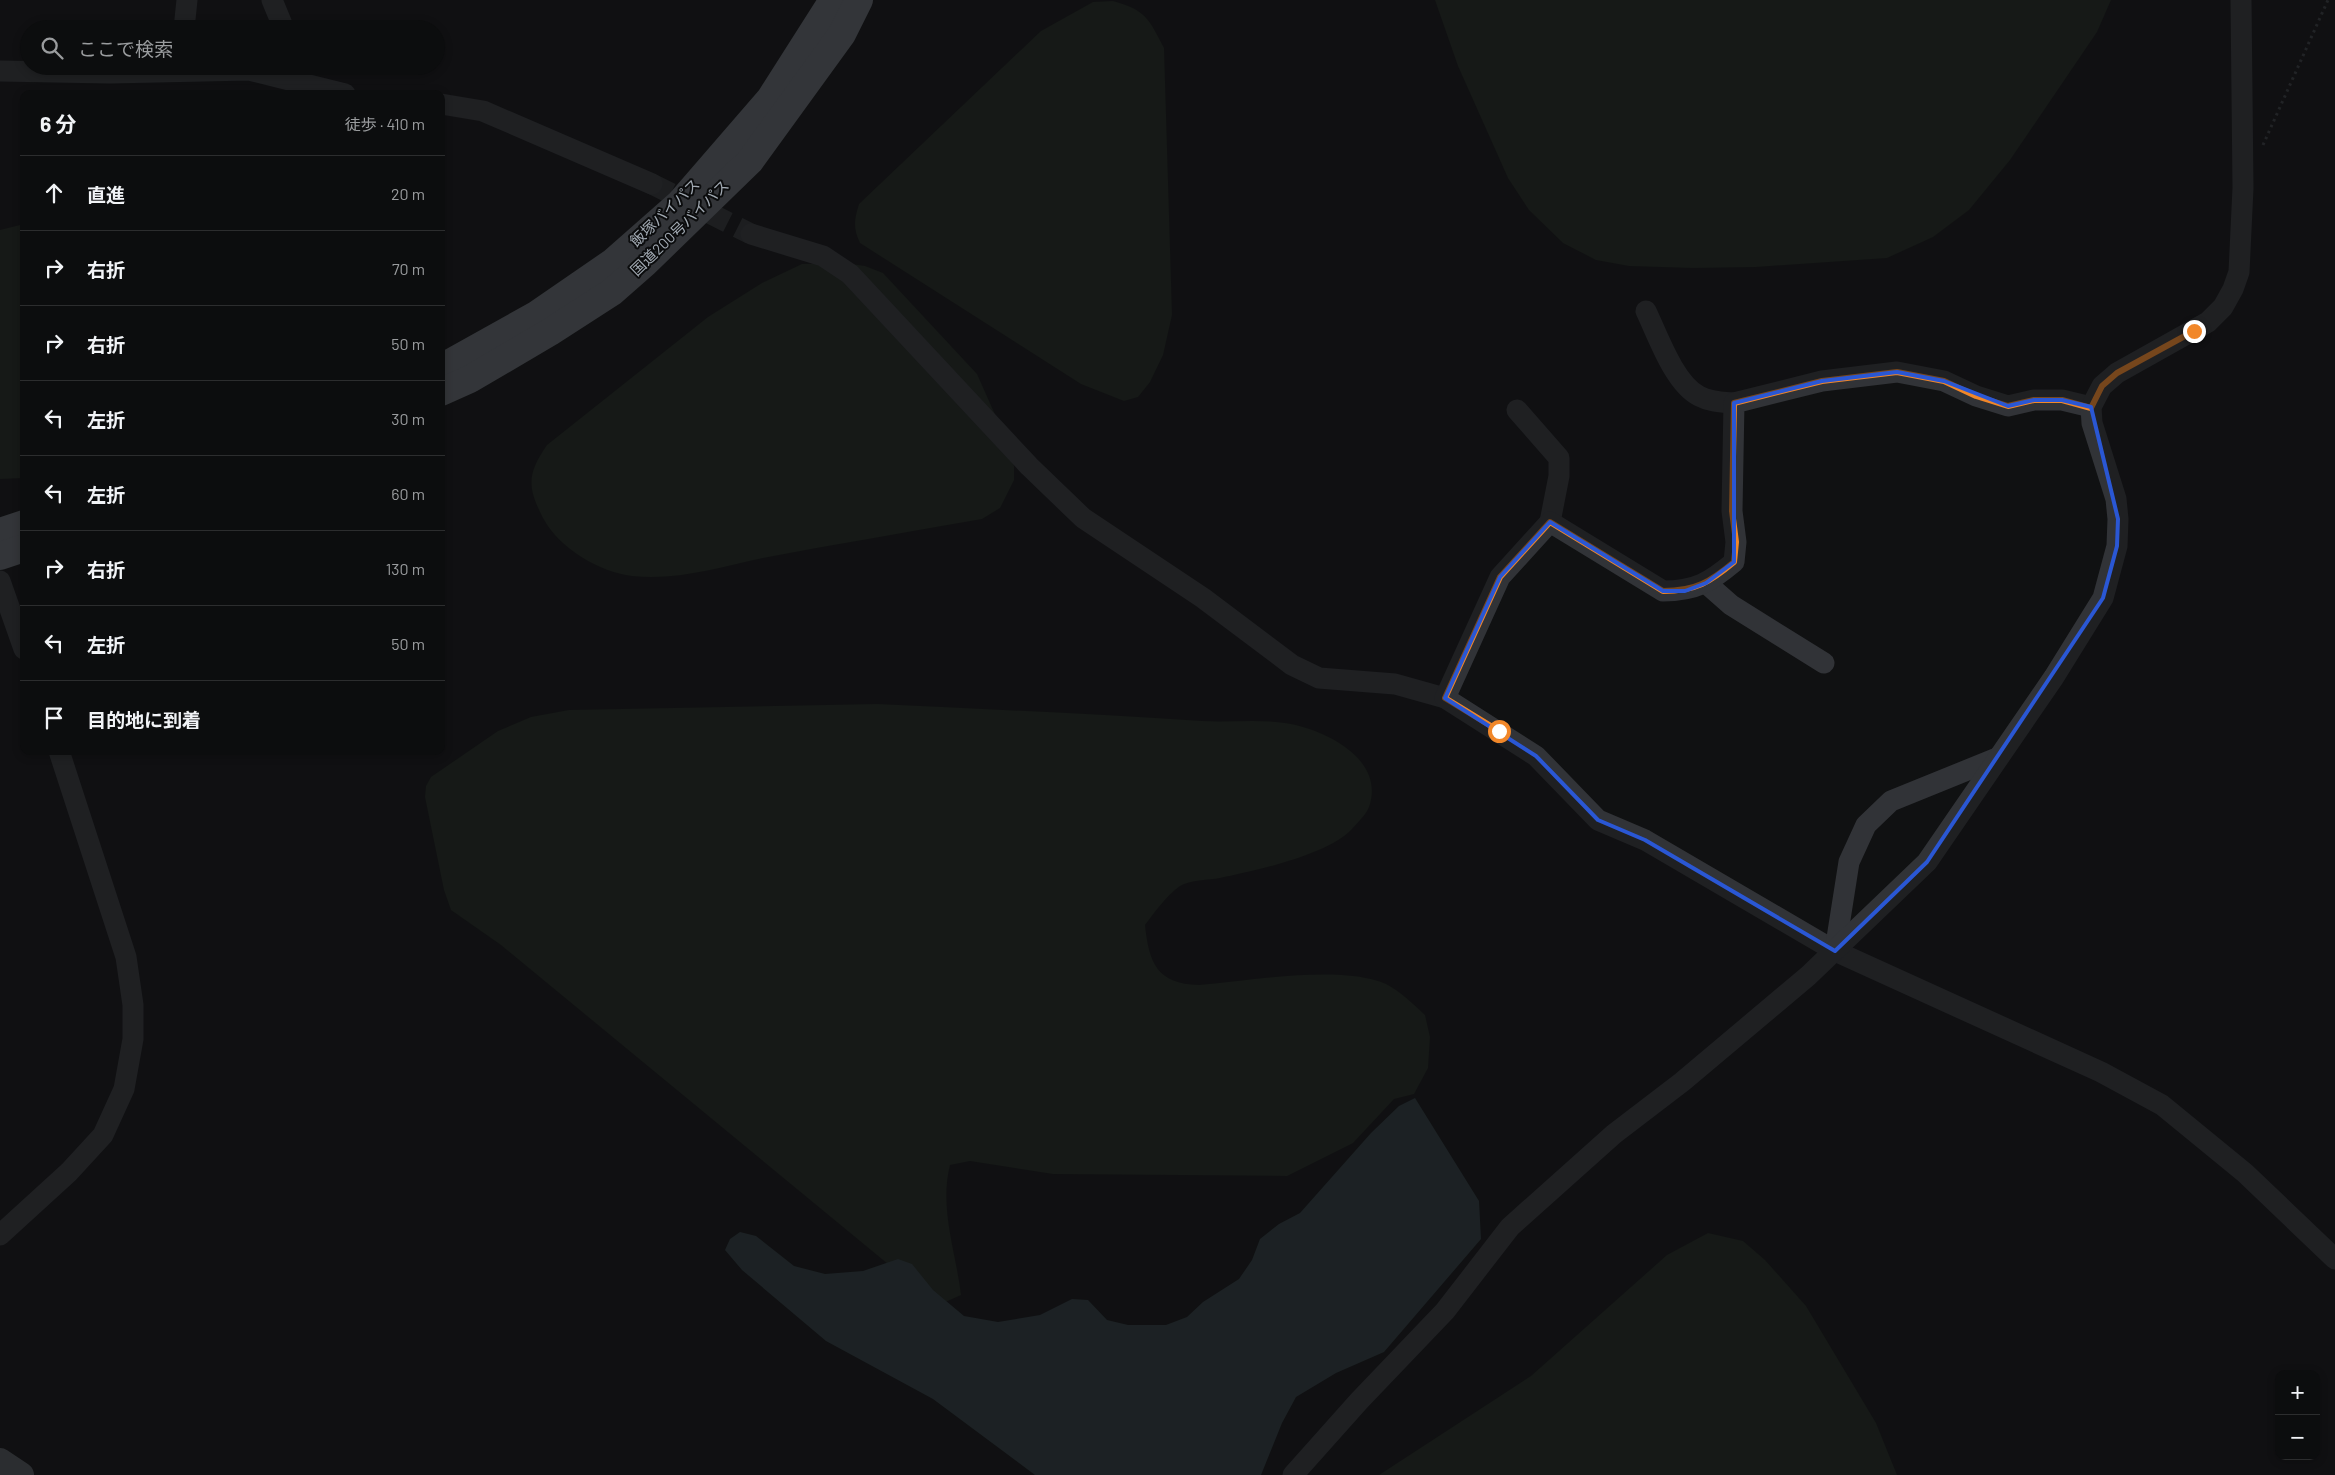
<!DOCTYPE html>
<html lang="ja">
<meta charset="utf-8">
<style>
body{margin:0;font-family:Barlow,"Noto Sans JP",sans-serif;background:#1a1b1c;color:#f1f3f6}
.controls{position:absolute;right:15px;bottom:15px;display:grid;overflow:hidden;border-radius:10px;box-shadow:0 2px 8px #0003}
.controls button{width:45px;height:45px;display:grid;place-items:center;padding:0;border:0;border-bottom:1px solid #2c2d2e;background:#0c0d0e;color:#f1f3f6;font:25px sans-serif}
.stop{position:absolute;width:15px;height:15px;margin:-11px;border:4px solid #f18729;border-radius:50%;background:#fff}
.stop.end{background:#f18729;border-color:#fff;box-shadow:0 1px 5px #0008}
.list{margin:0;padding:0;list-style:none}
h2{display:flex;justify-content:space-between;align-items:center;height:65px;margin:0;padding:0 20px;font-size:21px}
h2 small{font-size:16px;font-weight:400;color:#9a9c9e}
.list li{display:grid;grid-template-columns:32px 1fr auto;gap:15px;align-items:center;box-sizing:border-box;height:75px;padding:0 20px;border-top:1px solid #2c2d2e}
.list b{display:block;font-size:19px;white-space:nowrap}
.list em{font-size:16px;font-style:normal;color:#9a9c9e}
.icon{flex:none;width:28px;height:28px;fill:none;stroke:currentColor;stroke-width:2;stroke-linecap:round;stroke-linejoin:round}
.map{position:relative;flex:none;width:2335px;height:1475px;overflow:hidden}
.search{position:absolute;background:#0c0d0e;box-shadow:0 2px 8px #0003;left:20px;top:20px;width:425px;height:55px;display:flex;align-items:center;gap:12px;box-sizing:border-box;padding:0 18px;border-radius:28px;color:#9a9c9e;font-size:19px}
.panel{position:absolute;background:#0c0d0e;box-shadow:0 2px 8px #0003;left:20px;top:90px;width:425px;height:665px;border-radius:10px}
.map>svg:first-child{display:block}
</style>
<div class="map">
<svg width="2335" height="1475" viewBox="0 0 2335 1475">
<rect width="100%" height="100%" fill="#101112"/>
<!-- green -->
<g fill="#1d241d">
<path d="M1435,0H2111L2097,32L2010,160L1969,210L1933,237L1887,258L1756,267L1693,268L1629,266L1596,260L1563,243L1529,210L1508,178L1458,66Z"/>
<path d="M1113,1C1146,10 1149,19 1164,48L1172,315L1163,355L1150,382L1138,397L1124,401L1081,384L860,243C853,228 854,220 859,204L1041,31L1093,2Z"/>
<path d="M24,224V478L0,479V230Z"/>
<path d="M844,263L865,266L883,273L977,374L1001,428L1014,466V480L1000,508L982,519C909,532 836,544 763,558C720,567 677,581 632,576C599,572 559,548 543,518C527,487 527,474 547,445L708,317L762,283L802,264Z"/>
<path d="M877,704C985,709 1094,714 1202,721C1235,723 1270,717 1303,727C1337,737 1384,764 1369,807C1366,815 1357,823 1352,829C1328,855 1254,871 1220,878C1209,880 1190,880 1180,886C1166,896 1155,912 1145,925C1149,963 1157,984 1199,985C1249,981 1341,964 1386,984C1400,991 1413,1004 1425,1015L1430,1037L1428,1068L1414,1094L1394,1099L1353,1143L1287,1176L1053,1174L970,1161L950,1165C939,1208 956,1252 961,1295L943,1303L928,1297L501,945L451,910L444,890L425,797L426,786L431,777L498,731L531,717L569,710Z"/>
<path d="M1708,1233L1743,1241L1765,1260L1806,1306L1876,1423L1897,1475H1379L1531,1376L1667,1255Z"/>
</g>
<!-- water -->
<path fill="#2a363a" d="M1415,1098L1479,1201L1481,1239L1384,1352L1336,1373L1296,1397L1282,1423L1261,1475H1035L933,1399L826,1341L742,1270L725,1250L730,1239L740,1232L756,1236L794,1266L825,1274L863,1271L898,1259L912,1264L933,1290L964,1316L998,1322L1040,1315L1072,1299L1088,1300L1107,1320L1128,1325H1166L1187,1317L1203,1302L1239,1279L1252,1260L1260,1239L1279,1224L1300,1213L1371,1133L1399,1106Z"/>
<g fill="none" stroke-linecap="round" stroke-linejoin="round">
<!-- minor-tunnel -->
<path stroke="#2d3032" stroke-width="21" stroke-dasharray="21 11" stroke-linecap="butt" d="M652,184L751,234"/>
<!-- path -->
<path stroke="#373a3e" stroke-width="3" stroke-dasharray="2.5 4" stroke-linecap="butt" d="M2263,145L2328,0"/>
<!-- minor -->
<g stroke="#313337" stroke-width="21">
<path d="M272,0L284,29"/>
<path d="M184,29L187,0"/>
<path d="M0,71L110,73L249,70L345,94"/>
<path d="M441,104L483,111L652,184"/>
<path d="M751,234L823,256L850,274L1029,466L1083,518L1203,598L1292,665L1319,678L1395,684L1445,698L1536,756L1598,820L1645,840L1835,951L2101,1072L2162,1105L2245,1173L2335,1259"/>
<path d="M1646,311C1658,336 1674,383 1699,396C1710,402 1722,402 1734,403"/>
<path d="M1517,410L1559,458V476L1550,522"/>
<path d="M0,581L24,649"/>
<path d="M1706,583L1731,605L1824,663"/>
<path d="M1445,698L1500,577L1550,522L1663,591C1696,591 1710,582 1734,562L1736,542L1732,511L1734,403L1822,381L1897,372L1944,381L1976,396L2008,406L2034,400H2062L2091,407"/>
<path d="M1835,951L1849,862L1866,825L1891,801L1997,758"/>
<path d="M0,1235L69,1172L103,1135L124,1089L133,1039V1005L126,957L59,751"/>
<path d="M1293,1475L1359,1401L1445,1311L1510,1227L1614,1134L1682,1082L1808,976L1927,862L2054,677L2103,598L2117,546L2118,519L2116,499L2092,423L2091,407L2102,386L2117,373L2208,322L2223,307L2233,289L2239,272L2243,188L2241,0"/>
</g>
<!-- major -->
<path stroke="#4d5156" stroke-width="26" d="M0,1461L21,1475"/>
<!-- highway -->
<g stroke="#5d6268" stroke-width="28">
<path d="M441,368L536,315L613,262L680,203L770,99L833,0"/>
<path d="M441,392L470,379L550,332L612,292L645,263L750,161L842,34L859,0"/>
<path d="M0,532L24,524"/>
<path d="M0,556L24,548"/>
</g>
</g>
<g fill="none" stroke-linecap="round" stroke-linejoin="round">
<!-- route -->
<path stroke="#f18729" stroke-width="6" d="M1499,731L1445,698L1500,577L1550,522L1663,591C1696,591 1710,582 1734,562L1736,542L1732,511L1734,403L1822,381L1897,372L1944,381L1976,396L2008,406L2034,400H2062L2091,408L2102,386L2117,373L2194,331"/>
</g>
<!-- marked area -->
<path d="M0 0H2335V1475H0ZM1897,372L1944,381L2008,406L2034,400H2062L2091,407L2118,519L2117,546L2103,598L1927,862L1835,951L1645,840L1598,820L1536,756L1445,698L1500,577L1550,522L1663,591H1685L1706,583L1734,562V403L1822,381Z" fill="#101112" fill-opacity=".55" fill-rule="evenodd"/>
<path fill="none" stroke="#2a57d4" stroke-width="4" stroke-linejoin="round" d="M1897,372L1944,381L2008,406L2034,400H2062L2091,407L2118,519L2117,546L2103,598L1927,862L1835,951L1645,840L1598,820L1536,756L1445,698L1500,577L1550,522L1663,591H1685L1706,583L1734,562V403L1822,381Z"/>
<g text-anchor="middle" stroke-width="4" stroke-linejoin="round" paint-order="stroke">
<!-- street labels -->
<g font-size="15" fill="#a2aab3" stroke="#0b0c0d">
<text transform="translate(665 213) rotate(-44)" y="5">飯塚バイパス</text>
<text transform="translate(680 228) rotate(-44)" y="5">国道200号バイパス</text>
</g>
</g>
</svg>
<div class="controls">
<button>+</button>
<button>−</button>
</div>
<div class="stop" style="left:1499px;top:731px"></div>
<div class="stop end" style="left:2194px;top:331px"></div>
<div class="search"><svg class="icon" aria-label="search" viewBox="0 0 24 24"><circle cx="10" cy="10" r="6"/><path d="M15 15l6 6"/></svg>ここで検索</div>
<section class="panel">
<h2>6 分<small>徒歩 · 410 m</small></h2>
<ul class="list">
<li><svg class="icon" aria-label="ahead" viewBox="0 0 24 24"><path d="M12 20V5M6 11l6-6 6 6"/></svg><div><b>直進</b></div><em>20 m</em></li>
<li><svg class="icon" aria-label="right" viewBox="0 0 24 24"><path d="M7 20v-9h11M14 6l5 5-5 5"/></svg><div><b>右折</b></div><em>70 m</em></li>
<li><svg class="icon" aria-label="right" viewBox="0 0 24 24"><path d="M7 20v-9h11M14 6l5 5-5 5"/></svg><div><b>右折</b></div><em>50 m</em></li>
<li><svg class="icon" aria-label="left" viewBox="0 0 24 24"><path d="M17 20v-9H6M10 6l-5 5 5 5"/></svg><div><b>左折</b></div><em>30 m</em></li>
<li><svg class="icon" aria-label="left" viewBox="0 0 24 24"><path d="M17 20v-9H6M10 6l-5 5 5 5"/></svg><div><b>左折</b></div><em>60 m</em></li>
<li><svg class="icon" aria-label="right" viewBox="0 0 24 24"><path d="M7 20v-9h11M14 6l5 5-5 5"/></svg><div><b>右折</b></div><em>130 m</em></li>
<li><svg class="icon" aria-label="left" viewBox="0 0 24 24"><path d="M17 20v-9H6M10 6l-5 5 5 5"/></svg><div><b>左折</b></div><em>50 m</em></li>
<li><svg class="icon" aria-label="arrive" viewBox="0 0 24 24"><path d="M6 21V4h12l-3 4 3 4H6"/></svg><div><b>目的地に到着</b></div></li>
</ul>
</section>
</div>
